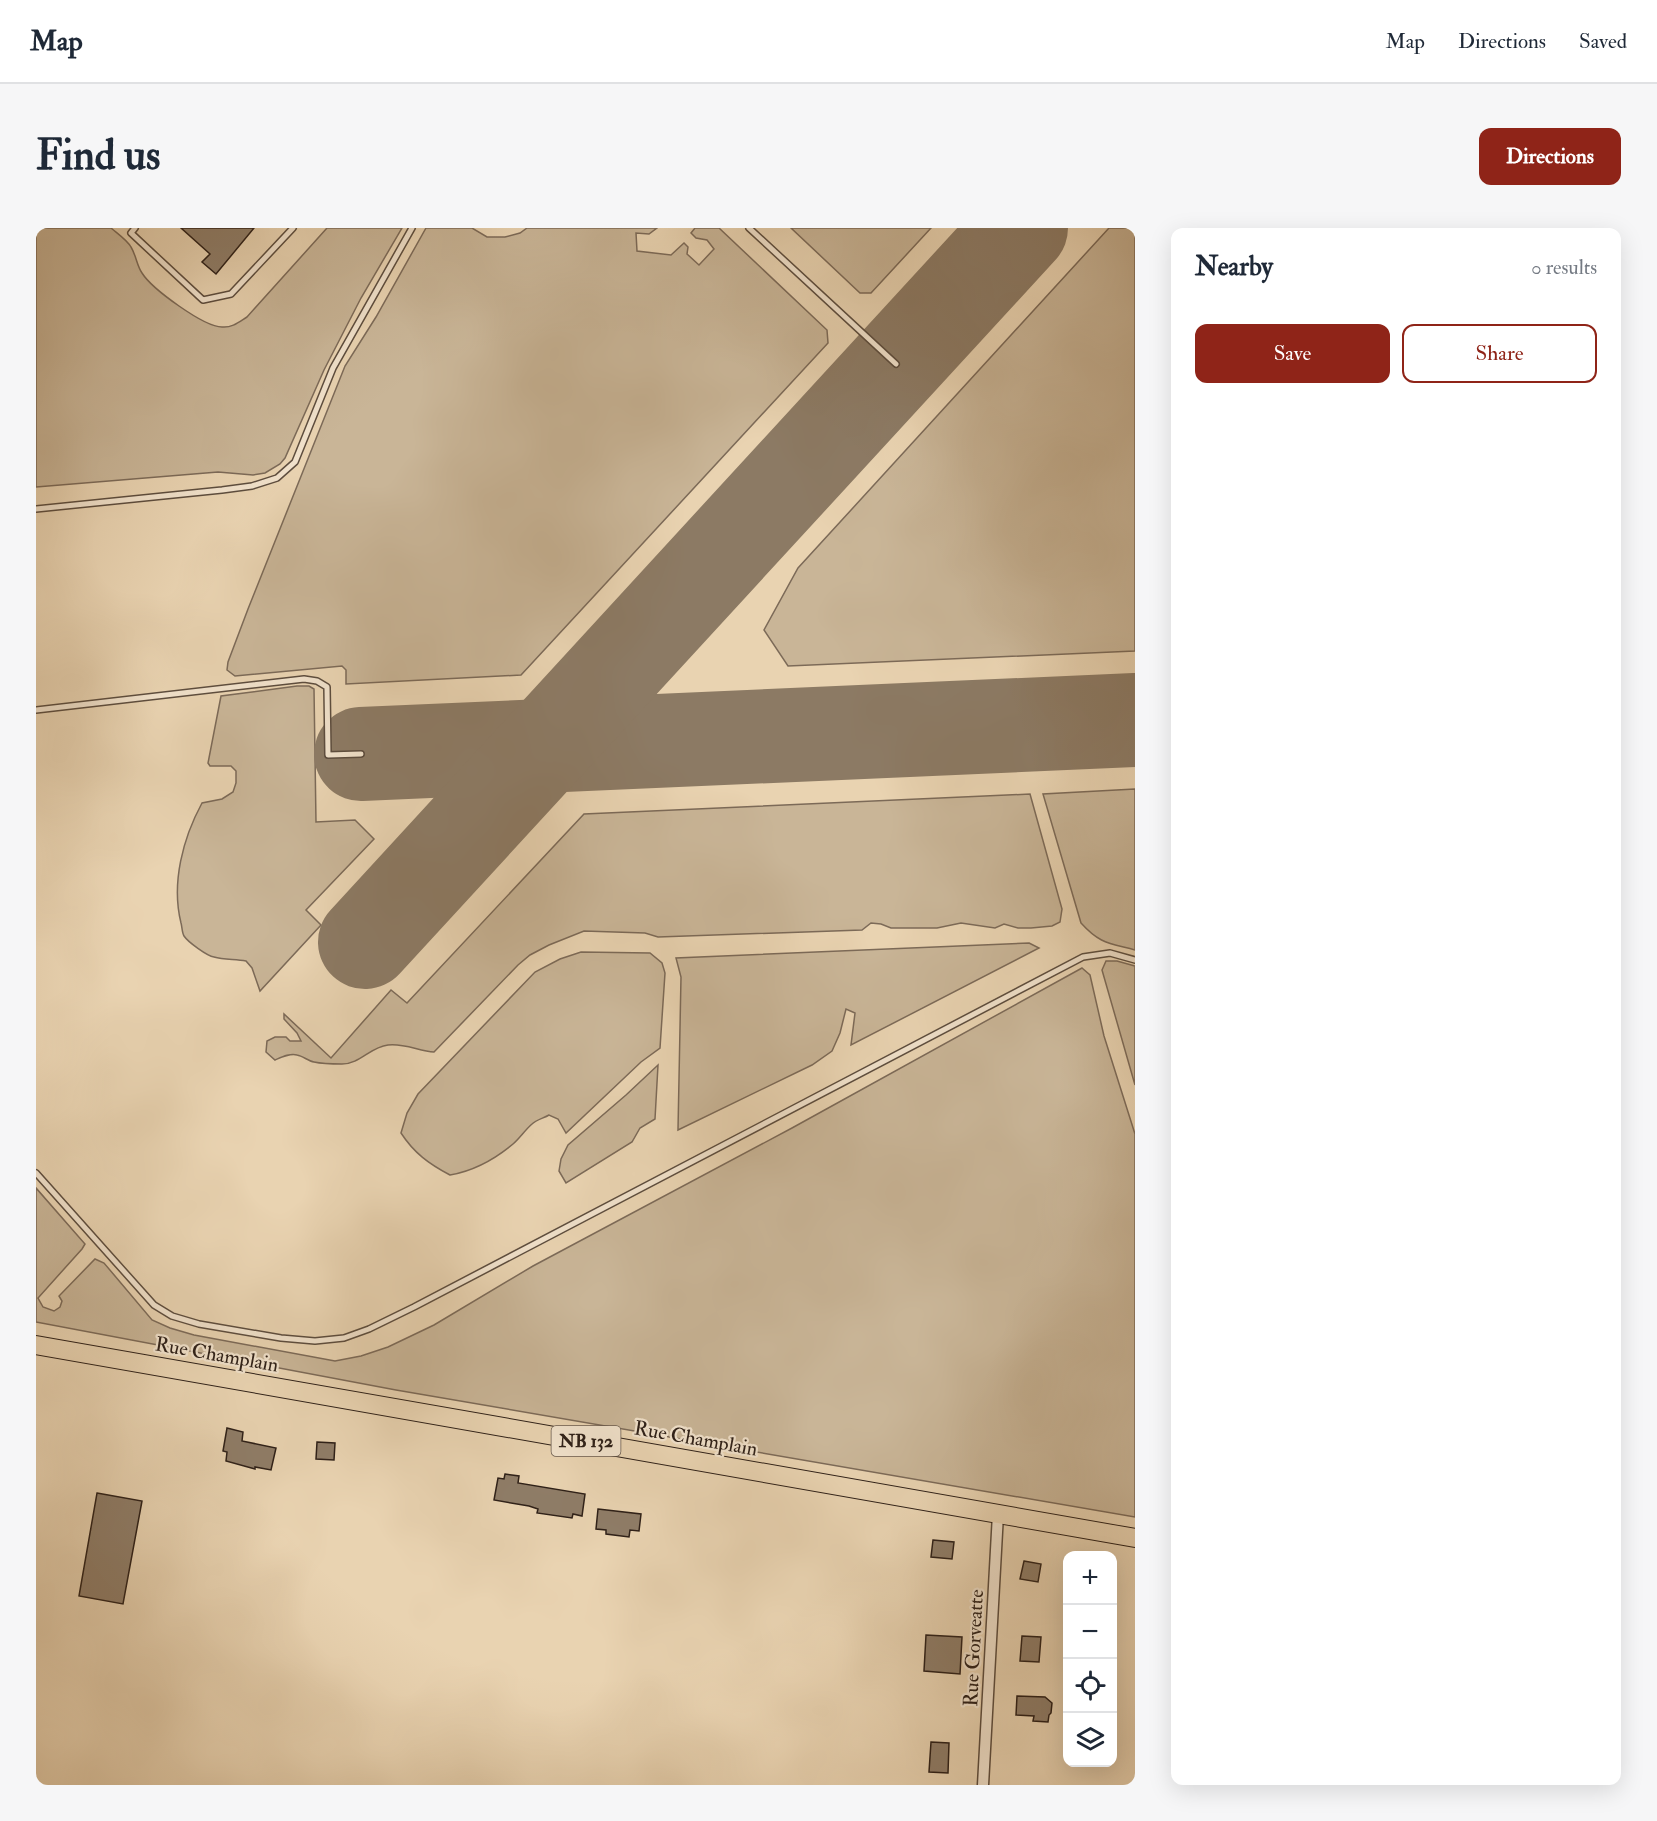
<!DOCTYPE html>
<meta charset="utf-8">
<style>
body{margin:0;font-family:"IM FELL Double Pica",serif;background:#f6f6f7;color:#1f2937}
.controls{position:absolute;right:18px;bottom:18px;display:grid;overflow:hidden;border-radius:12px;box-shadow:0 6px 24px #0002}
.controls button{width:54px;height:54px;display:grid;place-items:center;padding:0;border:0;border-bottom:2px solid #e0e1e3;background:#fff;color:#1f2937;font:30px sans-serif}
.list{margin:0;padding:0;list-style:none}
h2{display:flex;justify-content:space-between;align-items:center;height:78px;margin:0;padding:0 24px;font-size:26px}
h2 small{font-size:20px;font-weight:400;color:#747a83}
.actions{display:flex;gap:12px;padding:18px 24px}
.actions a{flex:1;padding:14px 0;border:2px solid #8f2418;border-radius:12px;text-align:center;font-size:21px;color:#8f2418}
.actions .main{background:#8f2418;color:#fff}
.icon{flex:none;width:33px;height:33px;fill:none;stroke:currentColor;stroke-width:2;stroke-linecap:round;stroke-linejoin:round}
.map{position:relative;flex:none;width:1099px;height:1557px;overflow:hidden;border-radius:12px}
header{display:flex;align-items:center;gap:36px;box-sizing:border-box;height:84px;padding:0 30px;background:#fff;border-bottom:2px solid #e0e1e3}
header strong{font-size:28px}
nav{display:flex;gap:33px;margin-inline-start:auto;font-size:21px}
.intro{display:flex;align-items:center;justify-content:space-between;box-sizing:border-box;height:144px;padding:0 36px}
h1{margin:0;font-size:42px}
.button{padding:15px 27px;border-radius:12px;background:#8f2418;color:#fff;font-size:21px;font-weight:700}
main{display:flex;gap:36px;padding:0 36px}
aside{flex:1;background:#fff;border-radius:12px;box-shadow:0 6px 24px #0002}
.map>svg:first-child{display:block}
</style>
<header>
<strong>Map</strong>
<nav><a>Map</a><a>Directions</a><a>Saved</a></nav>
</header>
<div class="intro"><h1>Find us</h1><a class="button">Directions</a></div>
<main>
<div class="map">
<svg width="1099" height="1557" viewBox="0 0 1099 1557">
<rect width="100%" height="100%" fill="#e9d3b1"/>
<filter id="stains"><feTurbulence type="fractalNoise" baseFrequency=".00333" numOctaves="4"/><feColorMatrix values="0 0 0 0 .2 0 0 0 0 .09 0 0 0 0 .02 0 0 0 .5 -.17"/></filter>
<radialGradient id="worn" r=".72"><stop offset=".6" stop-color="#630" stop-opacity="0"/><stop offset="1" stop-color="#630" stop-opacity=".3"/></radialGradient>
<!-- green -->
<g fill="#c9b597" stroke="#7c6a58" stroke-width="1.5">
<path d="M0,0H75C82,6 91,12 95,19C100,27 101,38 106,45C116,61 168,99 186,99C196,100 203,94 211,89L291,0H366L325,70L288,142L249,230L244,236L229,245L217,247L182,244L0,259Z"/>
<path d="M390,0H436L451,9H469L484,5L491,0H621L613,6L600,5L601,23L635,27L648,15L652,19L651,26L663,37L678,21L671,12L660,10L655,5L659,0H683L791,102L792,115L485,447L310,456V442L306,438L199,448L191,442L192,434L212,381L309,138L340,89Z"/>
<path d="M755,0H895L835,65H824Z"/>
<path d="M1073,0H1099V423L752,438L728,402L762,340Z"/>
<path d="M261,458H273L278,461L280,594L319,592L338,611L270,682L285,697L224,763L216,740L210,733C199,731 188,732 178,729C171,728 152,714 148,708C146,705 146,698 145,695C135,655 147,610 166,575L186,571L197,564L200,555V543L195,538H174L172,535L185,468Z"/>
<path d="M1099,561V722C1073,715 1064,716 1045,695L1007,566Z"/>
<path d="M994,566L1026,681L1024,694L1016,698L995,700H982L968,696L959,700L925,695L901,700H855L845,696L835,695L826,702L622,709L609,705L548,703L513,717L494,727L482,737L398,824C383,823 368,815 352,817C334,819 324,836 306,836C298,836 287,836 278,834C272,833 267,828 261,827C254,825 246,829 239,832L230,824L231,813L239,809H250L254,813H265L261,805L248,791V786L295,830L355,762L371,775L548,586Z"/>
<path d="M993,715L1003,720L815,817L819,785L810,781L804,805L796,823L776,837L642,902L645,749L640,730Z"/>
<path d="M545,724L614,725L626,735L629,745L624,820L605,834L530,905L522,891L513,887C508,890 500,892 496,896C489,902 484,910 477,916C459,931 437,943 414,947C393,936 378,925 365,905L371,885L382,866L499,744L524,731Z"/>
<path d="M1070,733H1081L1099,738V857L1066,742Z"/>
<path d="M1046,740L1054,747L1068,808L1099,906V1289L360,1162L0,1094V960L49,1016L46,1021L2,1070L7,1079L18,1083L24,1079L26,1073L23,1068L59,1031L68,1035L116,1092L134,1100L158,1107L299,1133L325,1128L352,1119L398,1097L497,1038L756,900Z"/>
<path d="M622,837L619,891L604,900L596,914L530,955L523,943L525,931L532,917L590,867Z"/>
</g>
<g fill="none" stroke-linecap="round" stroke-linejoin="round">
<!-- runway -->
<g stroke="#8c7a64" stroke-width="94">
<path d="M325,526L1099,492"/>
<path d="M329,714L985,0"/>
</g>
</g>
<!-- building -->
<g fill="#8f7d68" stroke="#2e2018" stroke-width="1.5">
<path d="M145,0H218L180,46L166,34L174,26Z"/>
<path d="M191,1200L207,1204L206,1213L240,1220L235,1242L219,1239V1241L190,1233L191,1224L187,1223Z"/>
<path d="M281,1214L299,1215L298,1232L280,1231Z"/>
<path d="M469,1246L483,1248L482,1255L549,1266L546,1288L537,1286L536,1290L501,1285L502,1281L493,1278L458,1272L462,1250L468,1251Z"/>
<path d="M61,1265L106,1273L87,1376L43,1368Z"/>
<path d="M562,1281L605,1286L603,1303L594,1302L593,1309L570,1306V1302L560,1301Z"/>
<path d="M897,1312L918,1314L916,1331L895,1329Z"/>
<path d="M988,1333L1005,1336L1002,1354L984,1351Z"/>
<path d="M890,1407L926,1409L924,1446L888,1443Z"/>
<path d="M986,1408L1005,1409L1003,1434L984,1433Z"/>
<path d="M981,1468L1009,1469L1016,1475L1015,1485L1013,1487L1012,1494L997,1493L998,1488L980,1487Z"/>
<path d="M895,1514L913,1515L912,1545L893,1544Z"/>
</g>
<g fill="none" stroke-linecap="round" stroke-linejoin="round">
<defs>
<g id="service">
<path d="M99,0L95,5L167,72L195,66L257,0"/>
<path d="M713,0L860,136"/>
<path d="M0,281L186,262L216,258L241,250L259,234L297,140L376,0"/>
<path d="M0,482L268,451L281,453L291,459L292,527L325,526"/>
<path d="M0,945L118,1077L136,1088L163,1096L245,1110L279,1113L308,1110L333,1101L378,1079L1047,729L1074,725L1099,732"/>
</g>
<path id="minor" d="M947,1557L962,1286"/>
<path id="primary" d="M0,1117L1099,1310"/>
</defs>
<!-- service casing -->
<use href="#service" stroke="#5d4d3e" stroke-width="8"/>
<!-- minor casing -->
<use href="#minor" stroke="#5d4d3e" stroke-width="13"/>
<!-- primary casing -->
<use href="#primary" stroke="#2e2018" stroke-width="20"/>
<!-- service -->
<use href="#service" stroke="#f1e2cc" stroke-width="5"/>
<!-- minor -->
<use href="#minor" stroke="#f1e2cc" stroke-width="10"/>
<!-- primary -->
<use href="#primary" stroke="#e9d3b1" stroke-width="18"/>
</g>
<g text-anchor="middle" stroke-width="4.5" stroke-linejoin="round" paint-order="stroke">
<!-- shield labels -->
<rect fill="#f1e2cc" stroke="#685a4e" stroke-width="1.5" x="515.5" y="1198" width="69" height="30" rx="4.5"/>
<g font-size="18" font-weight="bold" fill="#2e2018">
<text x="550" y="1219">NB 132</text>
</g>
<!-- street labels -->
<g font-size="20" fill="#2e2018" stroke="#f1e2cc">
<text transform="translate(181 1126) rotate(10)" y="7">Rue Champlain</text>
<text transform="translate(660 1210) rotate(10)" y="7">Rue Champlain</text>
<text transform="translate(937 1420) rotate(-87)" y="7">Rue Gorveatte</text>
</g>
</g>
<rect width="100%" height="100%" filter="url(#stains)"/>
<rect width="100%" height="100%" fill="url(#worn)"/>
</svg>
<div class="controls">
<button>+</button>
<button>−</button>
<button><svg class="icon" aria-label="locate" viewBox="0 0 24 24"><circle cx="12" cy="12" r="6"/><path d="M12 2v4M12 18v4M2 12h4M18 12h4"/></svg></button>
<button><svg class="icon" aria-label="layers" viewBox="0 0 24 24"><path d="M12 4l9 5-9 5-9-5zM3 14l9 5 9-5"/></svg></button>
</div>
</div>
<aside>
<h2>Nearby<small>0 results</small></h2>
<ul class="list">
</ul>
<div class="actions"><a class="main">Save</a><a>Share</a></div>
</aside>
</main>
